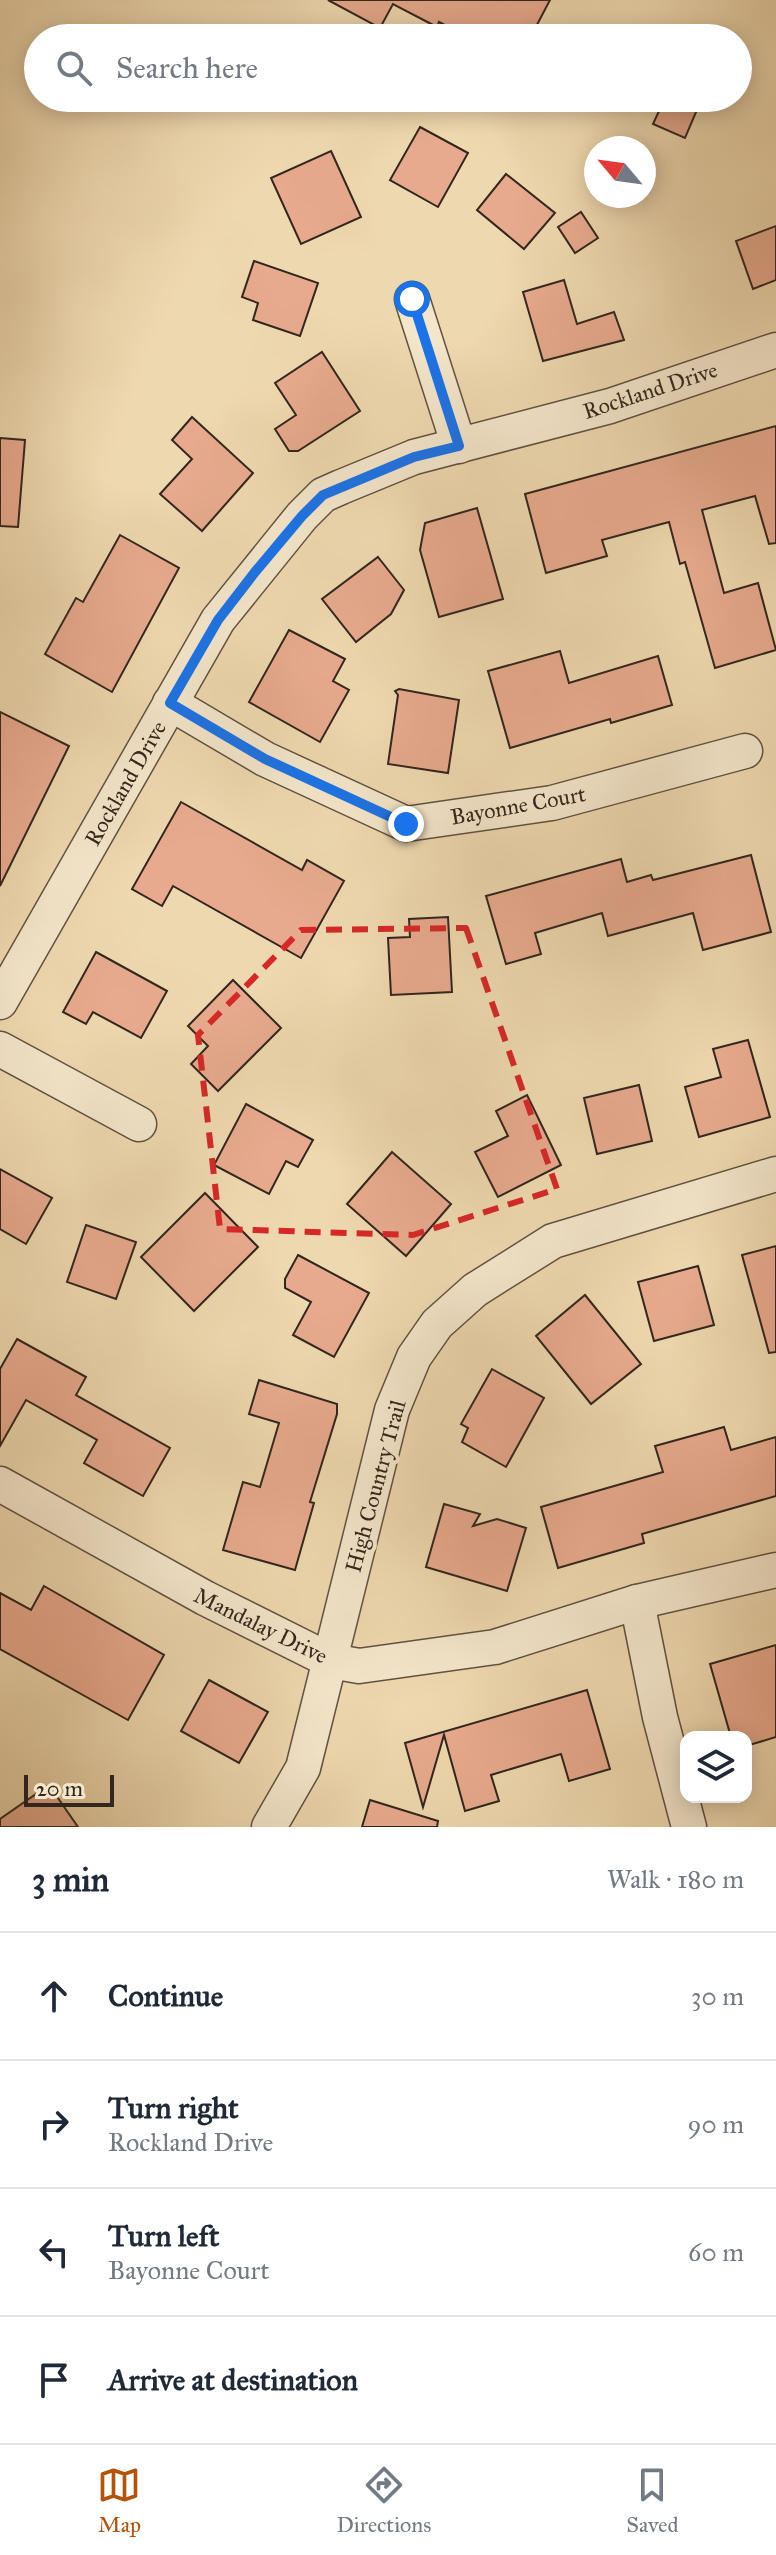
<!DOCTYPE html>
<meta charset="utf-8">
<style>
body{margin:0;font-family:"IM FELL Great Primer",serif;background:#f6f6f7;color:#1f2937}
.controls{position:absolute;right:24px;bottom:24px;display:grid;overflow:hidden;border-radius:16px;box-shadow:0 4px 20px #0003}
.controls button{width:72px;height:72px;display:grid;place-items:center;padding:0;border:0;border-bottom:2px solid #e0e1e3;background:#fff;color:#1f2937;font:40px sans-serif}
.compass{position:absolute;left:584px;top:136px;width:72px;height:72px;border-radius:50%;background:#fff;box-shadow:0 4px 20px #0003;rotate:299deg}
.scale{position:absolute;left:24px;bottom:20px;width:90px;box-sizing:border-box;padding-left:8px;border:4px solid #32261d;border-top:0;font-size:22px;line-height:28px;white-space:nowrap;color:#32261d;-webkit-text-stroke:6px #f4e6cb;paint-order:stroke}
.stop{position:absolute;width:24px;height:24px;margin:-18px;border:6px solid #1a73e8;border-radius:50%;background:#fff}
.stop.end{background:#1a73e8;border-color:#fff;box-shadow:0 2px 8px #0008}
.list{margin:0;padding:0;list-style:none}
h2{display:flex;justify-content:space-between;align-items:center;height:104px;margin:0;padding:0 32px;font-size:34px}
h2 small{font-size:26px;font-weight:400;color:#747a83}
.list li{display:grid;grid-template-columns:52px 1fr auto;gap:24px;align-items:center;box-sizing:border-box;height:128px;padding:0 32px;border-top:2px solid #e0e1e3}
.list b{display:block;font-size:30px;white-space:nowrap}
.list p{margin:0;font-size:26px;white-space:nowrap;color:#747a83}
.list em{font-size:26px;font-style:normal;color:#747a83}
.icon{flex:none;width:44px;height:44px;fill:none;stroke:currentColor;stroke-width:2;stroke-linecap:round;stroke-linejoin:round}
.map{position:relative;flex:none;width:776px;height:1827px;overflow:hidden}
.search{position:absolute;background:#fff;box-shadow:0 4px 20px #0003;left:24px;right:24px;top:24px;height:88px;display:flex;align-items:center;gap:20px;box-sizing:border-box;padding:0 28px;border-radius:44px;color:#747a83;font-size:30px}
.sheet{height:616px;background:#fff}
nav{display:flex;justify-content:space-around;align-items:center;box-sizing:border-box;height:112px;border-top:2px solid #e0e1e3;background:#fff;font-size:22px;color:#747a83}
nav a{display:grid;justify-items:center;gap:4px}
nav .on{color:#b45309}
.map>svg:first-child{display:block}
</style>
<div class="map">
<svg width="776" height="1827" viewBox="0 0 776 1827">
<rect width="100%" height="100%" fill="#eed8af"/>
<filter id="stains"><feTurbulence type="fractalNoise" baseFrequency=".0025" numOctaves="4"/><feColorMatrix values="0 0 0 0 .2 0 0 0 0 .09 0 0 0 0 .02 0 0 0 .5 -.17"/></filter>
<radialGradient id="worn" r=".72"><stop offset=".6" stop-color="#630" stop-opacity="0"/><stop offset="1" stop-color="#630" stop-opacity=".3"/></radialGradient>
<!-- building -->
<g fill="#e7aa8e" stroke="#32261d" stroke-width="2">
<path d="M328,0H550L530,38H470L439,22L437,27L393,4L380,28Z"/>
<path d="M665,98H702L685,138L653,124Z"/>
<path d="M420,127L468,153L438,207L390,180Z"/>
<path d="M331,151L361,217L301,244L271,178Z"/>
<path d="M506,174L555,213L524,249L477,210Z"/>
<path d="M581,212L598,238L575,253L558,227Z"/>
<path d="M776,226V280L753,289L736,241Z"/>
<path d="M254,261L318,283L300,336L253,320L258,303L242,297Z"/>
<path d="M564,280L577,324L614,312L624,340L543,361L523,292Z"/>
<path d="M322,352L360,411L298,451H289L275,429L296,415L275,383Z"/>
<path d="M192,417L253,473L202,531L160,494L192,459L172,440Z"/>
<path d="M776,426V543L769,544L755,496L702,510L724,593L758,583L776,650L715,668L685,562L680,564L669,522L602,540L607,556L546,573L525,494Z"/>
<path d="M0,438L25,440L18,527L0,526Z"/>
<path d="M477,508L503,599L439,617L420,550L425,523Z"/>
<path d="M120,535L179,568L112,692L45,654L76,598L83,602Z"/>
<path d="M378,557L404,590L391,614L356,642L322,599Z"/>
<path d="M289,630L345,659L333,681L349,690L320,742L249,702Z"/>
<path d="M560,651L569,683L658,656L672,705L611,723L610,719L510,748L488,671Z"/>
<path d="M399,689L459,700L448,773L388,764L398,695L395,691Z"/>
<path d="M0,712L69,746L0,886Z"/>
<path d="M181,802L302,870L307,860L344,881L301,958L173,886L162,906L132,889Z"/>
<path d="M751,855L771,932L703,950L693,913L608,936L602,913L535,933L541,954L506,964L486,896L621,859L627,882L651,875L653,880Z"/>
<path d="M448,917L452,992L391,995L388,938L410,937L409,919Z"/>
<path d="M96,952L167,991L141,1038L93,1012L86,1024L63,1012Z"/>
<path d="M233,980L281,1028L218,1091L191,1064L208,1046L188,1026Z"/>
<path d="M748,1040L770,1117L699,1137L685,1087L721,1077L713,1049Z"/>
<path d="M639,1085L652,1141L597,1154L584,1098Z"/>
<path d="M527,1095L561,1165L498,1197L475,1152L508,1136L496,1111Z"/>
<path d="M246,1104L313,1140L298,1167L286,1161L269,1194L214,1165Z"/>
<path d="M392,1152L451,1204L406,1256L347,1204Z"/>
<path d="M0,1169L52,1198L26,1244L0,1229Z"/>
<path d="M205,1193L258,1247L194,1311L141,1257Z"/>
<path d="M86,1225L136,1242L116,1299L67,1282Z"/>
<path d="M776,1246V1352L769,1353L742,1255Z"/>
<path d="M298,1255L369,1293L334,1357L293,1335L311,1302L285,1288V1279Z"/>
<path d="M698,1266L714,1325L654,1341L638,1282Z"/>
<path d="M585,1295L641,1364L591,1404L536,1336Z"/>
<path d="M17,1339L86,1377L76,1395L170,1448L143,1496L84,1463L97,1440L26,1400L0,1446V1369Z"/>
<path d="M492,1369L544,1398L506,1467L462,1442L468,1428L461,1424Z"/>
<path d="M259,1380L337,1404V1414L310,1502L314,1503L295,1570L223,1550L243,1482L260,1487L279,1423L249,1414Z"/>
<path d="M724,1427L731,1450L776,1437V1496L642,1534L644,1543L558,1568L541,1507L663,1472L655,1446Z"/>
<path d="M444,1504L480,1514L473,1526L497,1519L526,1528L507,1591L426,1567Z"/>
<path d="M44,1586L164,1655L128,1720L0,1649V1593L31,1610Z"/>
<path d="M776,1645V1737L746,1746V1737H731L710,1664Z"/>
<path d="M209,1680L268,1712L239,1763L181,1731Z"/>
<path d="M587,1690L610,1769L569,1781L561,1754L491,1775L499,1801L465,1811L444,1735L423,1807L405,1743Z"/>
<path d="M49,1785L78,1827H0V1819Z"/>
<path d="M370,1800L438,1821L437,1827H362Z"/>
</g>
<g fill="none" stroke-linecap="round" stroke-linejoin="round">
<defs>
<g id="street">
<path d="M412,299L459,446"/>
<path d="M170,703L265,759L406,824L552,803L745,751"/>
<path d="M0,1002L218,620L302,516L323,495L341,487L414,457L610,406L776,350"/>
<path d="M0,1049L139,1124"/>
<path d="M0,1484L205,1598L331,1661L359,1666L495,1647L637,1602L776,1570"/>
<path d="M637,1602L660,1717L689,1827"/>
<path d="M269,1827L303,1768L392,1410L414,1357L437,1324L475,1290L553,1241L776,1174"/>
</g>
</defs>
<!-- street casing -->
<use href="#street" stroke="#615242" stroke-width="37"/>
<!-- street -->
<use href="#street" stroke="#f4e6cb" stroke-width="34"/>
</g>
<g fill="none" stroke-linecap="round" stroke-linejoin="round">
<!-- route -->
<path stroke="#1a73e8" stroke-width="10" d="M406,824L265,759L170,703L218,620L255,572L302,516L323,495L414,457L459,446L412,299"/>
</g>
<!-- marked area -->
<path fill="none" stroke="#d62828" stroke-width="6" stroke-dasharray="16 10" stroke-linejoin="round" d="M466,928L557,1189L413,1235L220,1229L198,1035L301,930Z"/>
<g text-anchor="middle" stroke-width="8" stroke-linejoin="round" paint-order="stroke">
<!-- street labels -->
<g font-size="22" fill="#32261d" stroke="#f4e6cb">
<text transform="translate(650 390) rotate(-18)" y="8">Rockland Drive</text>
<text transform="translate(125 783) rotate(-60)" y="8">Rockland Drive</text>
<text transform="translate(518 805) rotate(-10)" y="8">Bayonne Court</text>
<text transform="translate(375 1486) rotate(-75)" y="8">High Country Trail</text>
<text transform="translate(261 1625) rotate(26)" y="8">Mandalay Drive</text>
</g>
</g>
<rect width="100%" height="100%" filter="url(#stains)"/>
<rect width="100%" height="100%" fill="url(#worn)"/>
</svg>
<div class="controls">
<button><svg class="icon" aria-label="layers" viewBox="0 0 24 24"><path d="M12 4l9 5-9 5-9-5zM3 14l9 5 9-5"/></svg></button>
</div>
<svg class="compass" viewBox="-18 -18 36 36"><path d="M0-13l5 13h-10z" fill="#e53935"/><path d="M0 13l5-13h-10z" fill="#747a83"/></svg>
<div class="scale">20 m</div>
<div class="stop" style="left:412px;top:299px"></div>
<div class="stop end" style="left:406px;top:824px"></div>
<div class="search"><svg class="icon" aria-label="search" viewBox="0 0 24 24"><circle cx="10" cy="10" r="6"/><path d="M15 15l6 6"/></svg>Search here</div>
</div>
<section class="sheet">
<h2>3 min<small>Walk · 180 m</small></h2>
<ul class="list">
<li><svg class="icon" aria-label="ahead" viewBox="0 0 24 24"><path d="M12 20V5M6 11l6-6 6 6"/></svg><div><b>Continue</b></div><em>30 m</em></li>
<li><svg class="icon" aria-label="right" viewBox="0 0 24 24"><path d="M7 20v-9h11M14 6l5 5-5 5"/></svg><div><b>Turn right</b><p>Rockland Drive</p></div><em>90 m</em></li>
<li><svg class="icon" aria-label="left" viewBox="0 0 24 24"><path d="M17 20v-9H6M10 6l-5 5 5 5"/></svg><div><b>Turn left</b><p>Bayonne Court</p></div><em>60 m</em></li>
<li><svg class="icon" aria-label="arrive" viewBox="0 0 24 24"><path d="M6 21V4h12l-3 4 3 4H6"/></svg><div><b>Arrive at destination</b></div></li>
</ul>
</section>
<nav>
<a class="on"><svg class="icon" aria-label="map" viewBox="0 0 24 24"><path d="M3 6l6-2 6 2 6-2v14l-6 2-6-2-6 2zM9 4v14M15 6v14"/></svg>Map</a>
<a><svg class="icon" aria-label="directions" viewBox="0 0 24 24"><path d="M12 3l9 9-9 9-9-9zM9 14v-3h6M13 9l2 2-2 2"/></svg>Directions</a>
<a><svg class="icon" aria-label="saved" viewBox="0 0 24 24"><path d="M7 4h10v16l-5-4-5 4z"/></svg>Saved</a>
</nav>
